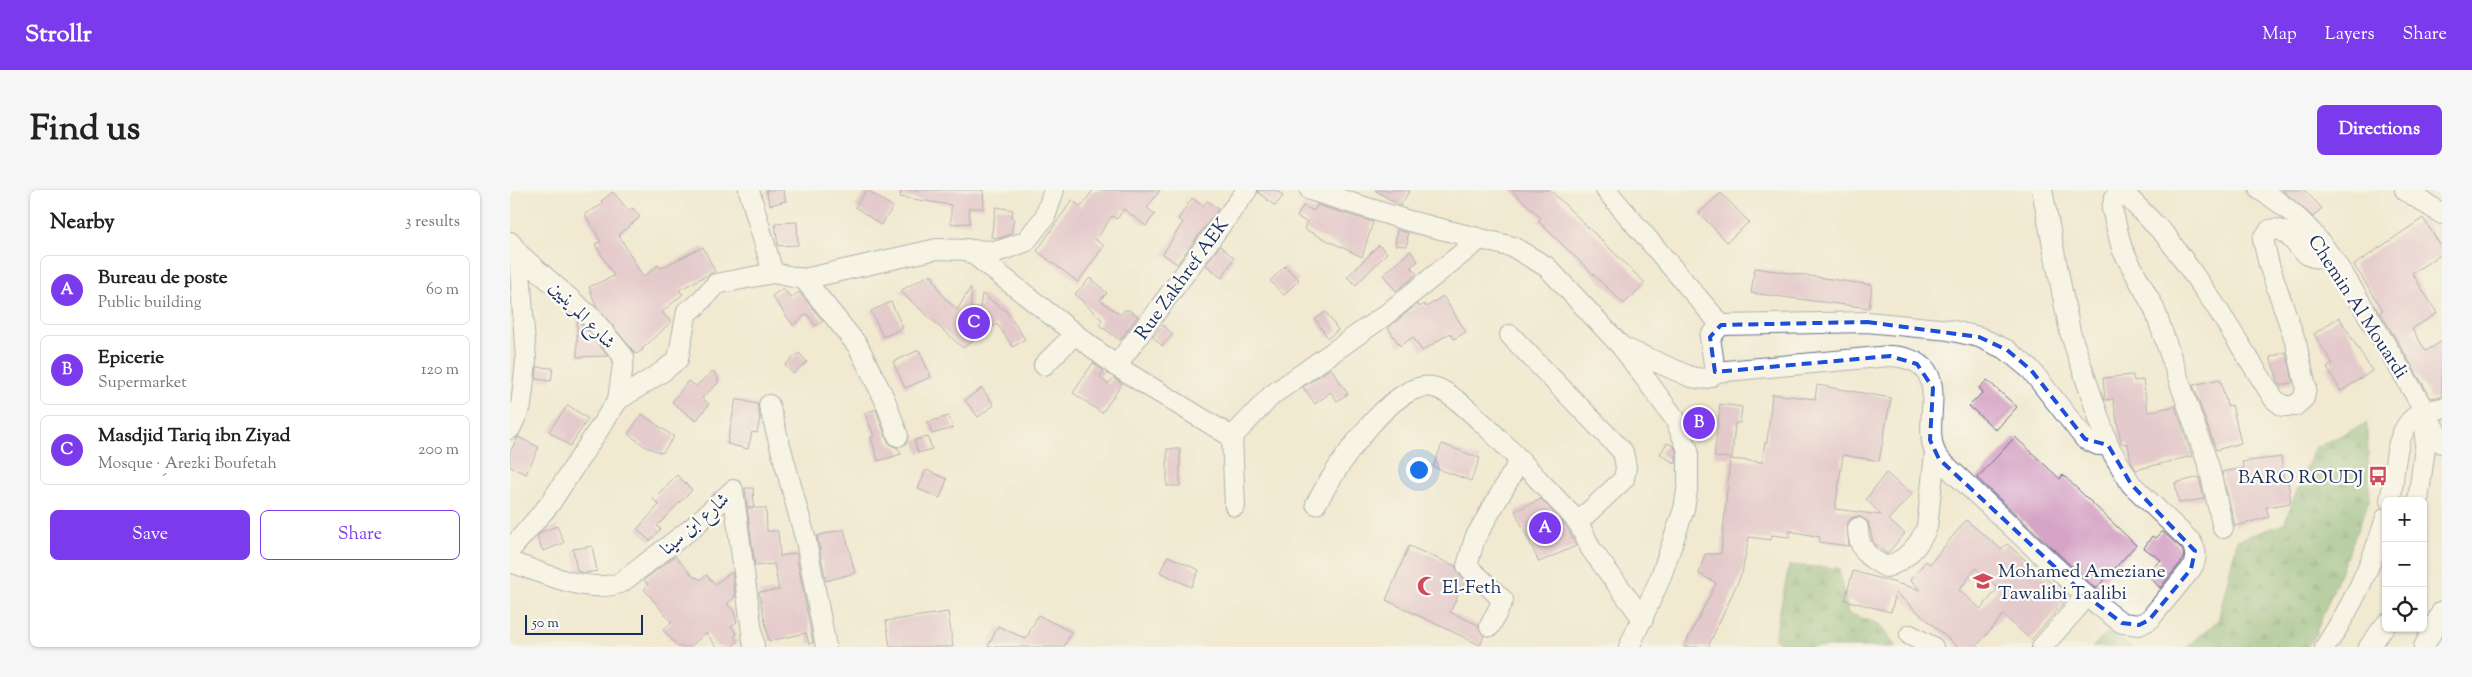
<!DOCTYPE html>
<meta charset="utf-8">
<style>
body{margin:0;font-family:"Sorts Mill Goudy",Amiri,serif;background:#f6f6f6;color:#222}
.controls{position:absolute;right:15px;bottom:15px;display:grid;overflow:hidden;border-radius:8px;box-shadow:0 1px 4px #0004}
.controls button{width:45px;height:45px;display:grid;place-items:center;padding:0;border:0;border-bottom:1px solid #e0e0e0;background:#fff;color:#222;font:25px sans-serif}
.scale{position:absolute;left:15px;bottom:12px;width:118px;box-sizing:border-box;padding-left:5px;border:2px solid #1b2f5e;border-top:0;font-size:14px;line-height:18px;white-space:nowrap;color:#1b2f5e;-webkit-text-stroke:4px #fdfcf7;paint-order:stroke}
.you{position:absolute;left:908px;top:279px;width:18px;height:18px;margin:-12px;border:4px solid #fff;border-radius:50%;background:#1a73e8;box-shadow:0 0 0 8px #1a73e833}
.badge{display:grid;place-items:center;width:32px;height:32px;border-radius:50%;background:#7c3aed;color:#fff;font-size:16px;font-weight:700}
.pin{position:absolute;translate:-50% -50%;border:2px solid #fff;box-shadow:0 1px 5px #0006}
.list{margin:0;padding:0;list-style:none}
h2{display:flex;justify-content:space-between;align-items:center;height:65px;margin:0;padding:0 20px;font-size:21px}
h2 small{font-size:16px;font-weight:400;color:#767676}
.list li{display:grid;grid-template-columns:32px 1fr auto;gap:15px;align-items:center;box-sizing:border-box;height:70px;margin:0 10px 10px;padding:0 10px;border:1px solid #e0e0e0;border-radius:8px}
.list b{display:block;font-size:19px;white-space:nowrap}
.list p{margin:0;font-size:16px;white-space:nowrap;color:#767676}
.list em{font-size:16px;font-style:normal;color:#767676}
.actions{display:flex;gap:10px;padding:15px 20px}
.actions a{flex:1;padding:11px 0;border:1px solid #7c3aed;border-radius:8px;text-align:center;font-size:18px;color:#7c3aed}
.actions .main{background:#7c3aed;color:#fff}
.icon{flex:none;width:28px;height:28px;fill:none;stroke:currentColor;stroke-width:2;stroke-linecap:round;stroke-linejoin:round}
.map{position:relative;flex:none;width:1932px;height:457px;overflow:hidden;border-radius:8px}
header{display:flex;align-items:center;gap:30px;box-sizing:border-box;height:70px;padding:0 25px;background:#7c3aed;color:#fff}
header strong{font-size:24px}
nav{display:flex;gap:28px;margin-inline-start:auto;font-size:18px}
.intro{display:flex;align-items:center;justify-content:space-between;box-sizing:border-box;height:120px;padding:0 30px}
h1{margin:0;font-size:35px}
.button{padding:12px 22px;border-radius:8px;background:#7c3aed;color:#fff;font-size:18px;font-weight:700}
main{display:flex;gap:30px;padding:0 30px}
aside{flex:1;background:#fff;border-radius:8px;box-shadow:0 1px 4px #0004}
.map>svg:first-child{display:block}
</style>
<header>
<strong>Strollr</strong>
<nav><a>Map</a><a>Layers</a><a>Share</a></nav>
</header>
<div class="intro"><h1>Find us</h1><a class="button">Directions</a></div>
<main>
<aside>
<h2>Nearby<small>3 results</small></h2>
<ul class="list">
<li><span class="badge">A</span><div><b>Bureau de poste</b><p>Public building</p></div><em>60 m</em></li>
<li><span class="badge">B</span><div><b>Epicerie</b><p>Supermarket</p></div><em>120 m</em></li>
<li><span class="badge">C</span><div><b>Masdjid Tariq ibn Ziyad</b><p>Mosque · ِArezki Boufetah</p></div><em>200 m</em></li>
</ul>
<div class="actions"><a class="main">Save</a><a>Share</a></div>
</aside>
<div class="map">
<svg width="1932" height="457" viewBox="0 0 1932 457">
<defs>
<pattern id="forest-firs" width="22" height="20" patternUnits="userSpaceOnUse" patternTransform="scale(1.25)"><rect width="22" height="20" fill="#76ae6c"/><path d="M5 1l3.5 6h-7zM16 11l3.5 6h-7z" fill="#608e5c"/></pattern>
</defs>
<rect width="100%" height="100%" fill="#fdfcf7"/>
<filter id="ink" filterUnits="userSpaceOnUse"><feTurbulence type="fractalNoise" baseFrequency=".02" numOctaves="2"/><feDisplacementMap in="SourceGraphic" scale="10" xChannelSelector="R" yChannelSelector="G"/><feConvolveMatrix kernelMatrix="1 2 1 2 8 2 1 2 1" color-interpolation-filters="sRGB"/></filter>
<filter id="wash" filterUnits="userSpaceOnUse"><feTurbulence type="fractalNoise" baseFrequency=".0096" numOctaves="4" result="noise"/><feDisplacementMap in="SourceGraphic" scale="20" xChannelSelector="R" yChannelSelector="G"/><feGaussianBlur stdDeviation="1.12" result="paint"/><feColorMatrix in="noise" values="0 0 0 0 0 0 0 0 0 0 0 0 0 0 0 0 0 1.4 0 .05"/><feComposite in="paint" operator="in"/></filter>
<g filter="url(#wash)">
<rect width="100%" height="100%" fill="#f1e9d0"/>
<!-- forest -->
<g fill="url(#forest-firs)" stroke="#486e65">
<path d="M1857,233L1860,309L1803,450L1797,457H1677L1708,430L1727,350L1774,334L1804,258Z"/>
<path d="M1279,375L1329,378L1338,423L1369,434L1387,457H1277L1264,449Z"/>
<path d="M1598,442L1621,457H1582Z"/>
</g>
<g id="blocks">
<!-- building -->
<g fill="#d6a4c6" fill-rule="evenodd">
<path d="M256,0H273L276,11L260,15Z"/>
<path d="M357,0L383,17L371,35L345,17Z"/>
<path d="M391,0H473L474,18H459L460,33L441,34V15L390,7Z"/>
<path d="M583,0H650L637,18L645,24L636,36L614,19L607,29L602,26L586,50L594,56L568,92L527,61L562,10L571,17Z"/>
<path d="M749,0H766L773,6L765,16L748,2Z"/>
<path d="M865,0H900L890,16Z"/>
<path d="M1001,0H1040L1135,93L1114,114L1028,31L1031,28Z"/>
<path d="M1772,0H1794L1812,18L1803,27Z"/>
<path d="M103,2L119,21L123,18L130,27L109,45L133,87L148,75L151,78L193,57L205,81L169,100L173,104L152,122L161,132L132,159L133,160L126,164L86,116L79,97L104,86L85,54L91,52L75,24L93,14L91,11Z"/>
<path d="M1211,3L1239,32L1217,52L1189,23Z"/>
<path d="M682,8L693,16L697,11L708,19L667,74L653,64L673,32L668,29Z"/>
<path d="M807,15L863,32L852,67L794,39L797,32L787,27L793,16L804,21Z"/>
<path d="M486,17L503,20L501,28H504L501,44L489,48L481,47Z"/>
<path d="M1913,28L1932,58V64L1902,83L1927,123L1902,139L1916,161L1932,151V206L1921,208L1870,122L1873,120L1844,75Z"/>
<path d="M287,32L288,55L268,56L265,33Z"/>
<path d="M887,40L898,43L897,56L885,55Z"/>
<path d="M869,55L877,63L846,95L837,87Z"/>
<path d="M710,56L724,68L712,88L696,75Z"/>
<path d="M900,61L908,71L901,77L907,84L886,101L873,85Z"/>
<path d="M775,76L789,90L774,105L760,91Z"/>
<path d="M1245,78L1362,95L1359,118L1241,103Z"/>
<path d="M421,84L433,106L447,120L461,97V118H470L472,104L496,121L515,149L503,157L487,134L453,158L390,101Z"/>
<path d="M580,88L597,103L590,110L611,125L614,120H619L628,126L610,150L589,135L592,130L565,104Z"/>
<path d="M273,98L281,108L289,102L313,131L306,136L297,124L283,135L262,106Z"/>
<path d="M933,106L956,142L944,149L940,143L912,161L903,147L890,156L878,138L907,114L909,117L914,114L916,117Z"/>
<path d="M381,112L393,138L373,147L361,121Z"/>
<path d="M816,122L828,140L818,148L805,129Z"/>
<path d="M1829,127L1862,181L1831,201L1817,178L1823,174L1804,144Z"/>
<path d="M67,131L74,137L98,166L67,167Z"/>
<path d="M653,135L663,144L652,156L643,147Z"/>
<path d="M409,160L421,187L395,198L383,172Z"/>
<path d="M1776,162L1783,192L1770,196L1760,167Z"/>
<path d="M289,163L297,172L283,184L275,175Z"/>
<path d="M583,173L594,181L590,187L598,194L604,188L612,194L592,223L563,203Z"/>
<path d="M27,177L43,178L41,191L26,189Z"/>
<path d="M821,178L838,204L827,211L821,202L805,214L793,197Z"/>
<path d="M203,181L208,188V193L192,208L199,214L186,231L162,212L178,191L186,196Z"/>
<path d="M1623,185L1624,191L1633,190L1638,222L1665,216L1682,266L1626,280L1621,271L1618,254L1611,253L1603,209L1595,210L1593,188Z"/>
<path d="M1710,189L1717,216L1722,215L1731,253L1706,260L1683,195Z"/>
<path d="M1477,190L1507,217L1486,240L1459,216L1473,202L1469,198Z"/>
<path d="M1307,195L1381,208L1369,271L1333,265L1325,319L1371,325L1356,309L1376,283L1402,304L1378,330L1395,343L1377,364L1363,352L1358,331L1348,326L1341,328L1337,333L1339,356L1309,352L1310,347L1280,341L1279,347L1262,345L1261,350L1239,347L1232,383L1198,457H1174L1206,393L1189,384L1195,364H1211L1220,269L1252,272L1255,252L1257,253L1262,204L1305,209Z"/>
<path d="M472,198L484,215L468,227L455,210Z"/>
<path d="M226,209L247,214L250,228L247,243L242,242L238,259L217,254Z"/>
<path d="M1210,214L1232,217L1230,233H1225L1222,268L1204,267Z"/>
<path d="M58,215L78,229L60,256L39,241Z"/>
<path d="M366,219L377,250L381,255L388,258L391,264L368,271L361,247L364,246L355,223Z"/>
<path d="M132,224L164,247L152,263L136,257L118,244Z"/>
<path d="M439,226L443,238L422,244L418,232Z"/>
<path d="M8,247L29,257L16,284L0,277V262Z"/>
<path d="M418,247L422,259L408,263L404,250Z"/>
<path d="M1505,247L1550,289L1553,285L1626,355L1586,399L1467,288Z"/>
<path d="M1157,253L1164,256L1166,262V274L1150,264Z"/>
<path d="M932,254L970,268L961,291L923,277Z"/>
<rect x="657" y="259" width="13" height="37"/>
<path d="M1771,267L1774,293L1778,292L1781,313L1756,317L1759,327L1725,336L1712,282L1734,278L1732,272Z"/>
<path d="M416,280L437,289L430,308L408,299Z"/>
<path d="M167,285L182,300L147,336L151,339L140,351L127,339L149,315L143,309Z"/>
<path d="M1689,287L1694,309L1669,313L1665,293Z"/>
<path d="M235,298H243L244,317H237Z"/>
<path d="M1031,309L1058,339L1066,356L1029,372L1005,321Z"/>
<path d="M237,318H256L257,341H268L270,366L286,363L303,453L299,454L296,443L259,451L249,402L269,400L264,374L245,376Z"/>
<path d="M1456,330L1491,359L1497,354L1558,408L1521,450L1493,425L1466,457H1448L1386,403L1381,422L1335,410L1343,381L1411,400L1400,390L1416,371L1420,374ZM1466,378L1488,398L1471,419L1449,400Z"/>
<path d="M47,336L54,353L33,361L27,347L31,342Z"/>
<path d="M334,339L345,383L316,391L307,346Z"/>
<path d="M1652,341L1672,359L1674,366L1671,372L1650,398L1636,383L1651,370L1634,358L1642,346L1645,348Z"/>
<path d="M82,356L87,381L76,383L67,381L63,359Z"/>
<path d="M899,356L945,376L949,384L955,391L940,422L968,435L974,446L970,455L876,410Z"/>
<path d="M165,366L185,388L187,387L190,390L196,385L205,394L222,382L225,407L217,414L223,420L227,432L221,436L227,444L224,447L228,452L221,457H207L196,443L180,457H168L153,440L162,433L134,399L138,395L134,390Z"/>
<path d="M658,366L689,380L681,397L650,382Z"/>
<path d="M438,422L443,457H380L376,431Z"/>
<path d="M528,425L561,442L554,457H478L488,436L516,449Z"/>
</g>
</g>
</g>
<g filter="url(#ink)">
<use href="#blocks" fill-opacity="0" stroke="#667086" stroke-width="1"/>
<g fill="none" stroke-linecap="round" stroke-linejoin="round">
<defs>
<g id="minor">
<path d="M239,0L263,83"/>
<path d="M800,0L899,31L1003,57L1037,77L1112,157L1165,229L1178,260V294L1174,319L1150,389L1119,457"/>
<path d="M1096,0L1211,135"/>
<path d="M1611,0L1657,47L1703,112L1764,209L1773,216H1785L1794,208L1796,197L1786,153L1759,75L1753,49L1760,40C1785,33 1788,79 1819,65"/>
<path d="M1750,0C1808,33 1836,88 1869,144C1891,180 1913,216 1932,253"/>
<path d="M1895,0L1932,24"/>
<path d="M1612,1L1605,7L1602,19L1612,59L1644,118L1699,277L1713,338"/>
<path d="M0,52L9,64L83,129L114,167L108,210"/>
<path d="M457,59L606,176L722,247"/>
<path d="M294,89L348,156L375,210L388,246"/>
<path d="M1000,145L1113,262L1116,277L1114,289L1068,332L1081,359L1133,429"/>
<path d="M1112,157L1181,187C1190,189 1199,191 1205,182L1200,147L1211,135L1357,132L1439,140L1469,147L1497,160L1521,180L1575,249L1588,255H1598"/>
<path d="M534,175L565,144"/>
<path d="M606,176L737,0"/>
<path d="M1205,182L1380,166C1453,170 1404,236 1429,269L1575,405L1612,433L1629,435L1639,430L1681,379C1687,370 1687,361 1681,352L1621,294L1598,255L1560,142L1532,0"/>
<path d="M259,215L296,351L316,457"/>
<path d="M0,239L11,216L16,171L9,64"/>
<path d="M1880,311C1886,285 1882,243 1906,226C1914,221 1923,220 1932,218"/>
<path d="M1908,311L1915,257L1916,223"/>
<path d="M806,314C823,283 882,188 923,197C945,201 992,253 1010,270"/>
<path d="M725,316L722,247L762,205L874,126L970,49"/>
<path d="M1348,338C1348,359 1358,368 1376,377C1395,371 1409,356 1417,337L1425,264"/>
<path d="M0,360L39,315L108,210L152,182L168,169L177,121L185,117L206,94L263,83L294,89L427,59L489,61L515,52L535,27L544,0"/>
<path d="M0,372C32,382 80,406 112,392L182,338L223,300L244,457"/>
<path d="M980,436L993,410L957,376L965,348L1010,270L1068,332"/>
<path d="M1400,445L1423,457"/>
<path d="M1532,457L1564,421L1575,405"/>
<path d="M1815,457C1842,417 1862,374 1876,328"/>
<path d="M1859,457L1876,434"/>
<path d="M1914,457L1932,421"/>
</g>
</defs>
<!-- minor casing -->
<use href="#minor" stroke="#667086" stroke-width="22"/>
<!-- minor -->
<use href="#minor" stroke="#fff" stroke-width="20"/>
</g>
</g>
<!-- marked area -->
<path d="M0 0H1932V457H0ZM1357,132L1469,147L1497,160L1521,180L1575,249L1598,255L1621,294L1685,361L1681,379L1639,430L1629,435L1612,433L1575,405L1429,269L1420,250L1423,198L1407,174L1380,166L1205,182L1200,147L1211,135Z" fill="#f1e9d0" fill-opacity=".55" fill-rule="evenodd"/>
<path fill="none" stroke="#1d4ed8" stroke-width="4" stroke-dasharray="10 6" stroke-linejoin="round" d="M1357,132L1469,147L1497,160L1521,180L1575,249L1598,255L1621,294L1685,361L1681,379L1639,430L1629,435L1612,433L1575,405L1429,269L1420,250L1423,198L1407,174L1380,166L1205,182L1200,147L1211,135Z"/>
<!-- icons -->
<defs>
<symbol id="bus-bare" viewBox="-9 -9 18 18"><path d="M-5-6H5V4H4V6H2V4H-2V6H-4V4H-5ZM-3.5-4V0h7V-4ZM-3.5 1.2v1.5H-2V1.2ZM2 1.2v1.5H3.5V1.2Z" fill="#d1495b" stroke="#fdfcf7" stroke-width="2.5" paint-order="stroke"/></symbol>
<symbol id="school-bare" viewBox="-9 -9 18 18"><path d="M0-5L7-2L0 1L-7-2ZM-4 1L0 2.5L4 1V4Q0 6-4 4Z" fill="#d1495b" stroke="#fdfcf7" stroke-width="2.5" paint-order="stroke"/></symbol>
<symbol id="mosque-bare" viewBox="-9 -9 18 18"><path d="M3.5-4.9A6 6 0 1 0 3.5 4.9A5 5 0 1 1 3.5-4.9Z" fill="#d1495b" stroke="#fdfcf7" stroke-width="2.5" paint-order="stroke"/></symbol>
</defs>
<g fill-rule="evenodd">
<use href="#bus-bare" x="1854" y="272" width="28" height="28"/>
<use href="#school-bare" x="1459" y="377" width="28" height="28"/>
<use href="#mosque-bare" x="903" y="382" width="28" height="28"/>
</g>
<g text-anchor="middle" stroke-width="4.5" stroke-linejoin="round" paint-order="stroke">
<!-- street labels -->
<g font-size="19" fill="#1b2f5e" stroke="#fdfcf7">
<text transform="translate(671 88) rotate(-54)" y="7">Rue Zakhref AEK</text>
<text transform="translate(1849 116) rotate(57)" y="7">Chemin Al Mouardi</text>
<text transform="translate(73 124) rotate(46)" y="7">شارع المرينيين</text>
<text transform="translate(184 333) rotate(-41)" y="7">شارع ابن سينا</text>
</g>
<!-- poi labels -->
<g font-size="19" fill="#1b2f5e" stroke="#fdfcf7" text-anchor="start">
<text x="1853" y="293" text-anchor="end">BARO ROUDJ</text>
<text x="1488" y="387">Mohamed Ameziane<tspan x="1488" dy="22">Tawalibi Taalibi</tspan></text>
<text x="932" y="403">El-Feth</text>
</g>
</g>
</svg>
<div class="controls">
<button>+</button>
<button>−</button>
<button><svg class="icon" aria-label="locate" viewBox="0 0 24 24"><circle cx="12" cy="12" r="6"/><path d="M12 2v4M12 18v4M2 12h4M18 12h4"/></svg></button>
</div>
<div class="scale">50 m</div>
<div class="you"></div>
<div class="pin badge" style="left:1035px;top:338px">A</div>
<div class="pin badge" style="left:1189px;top:233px">B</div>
<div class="pin badge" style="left:464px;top:133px">C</div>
</div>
</main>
